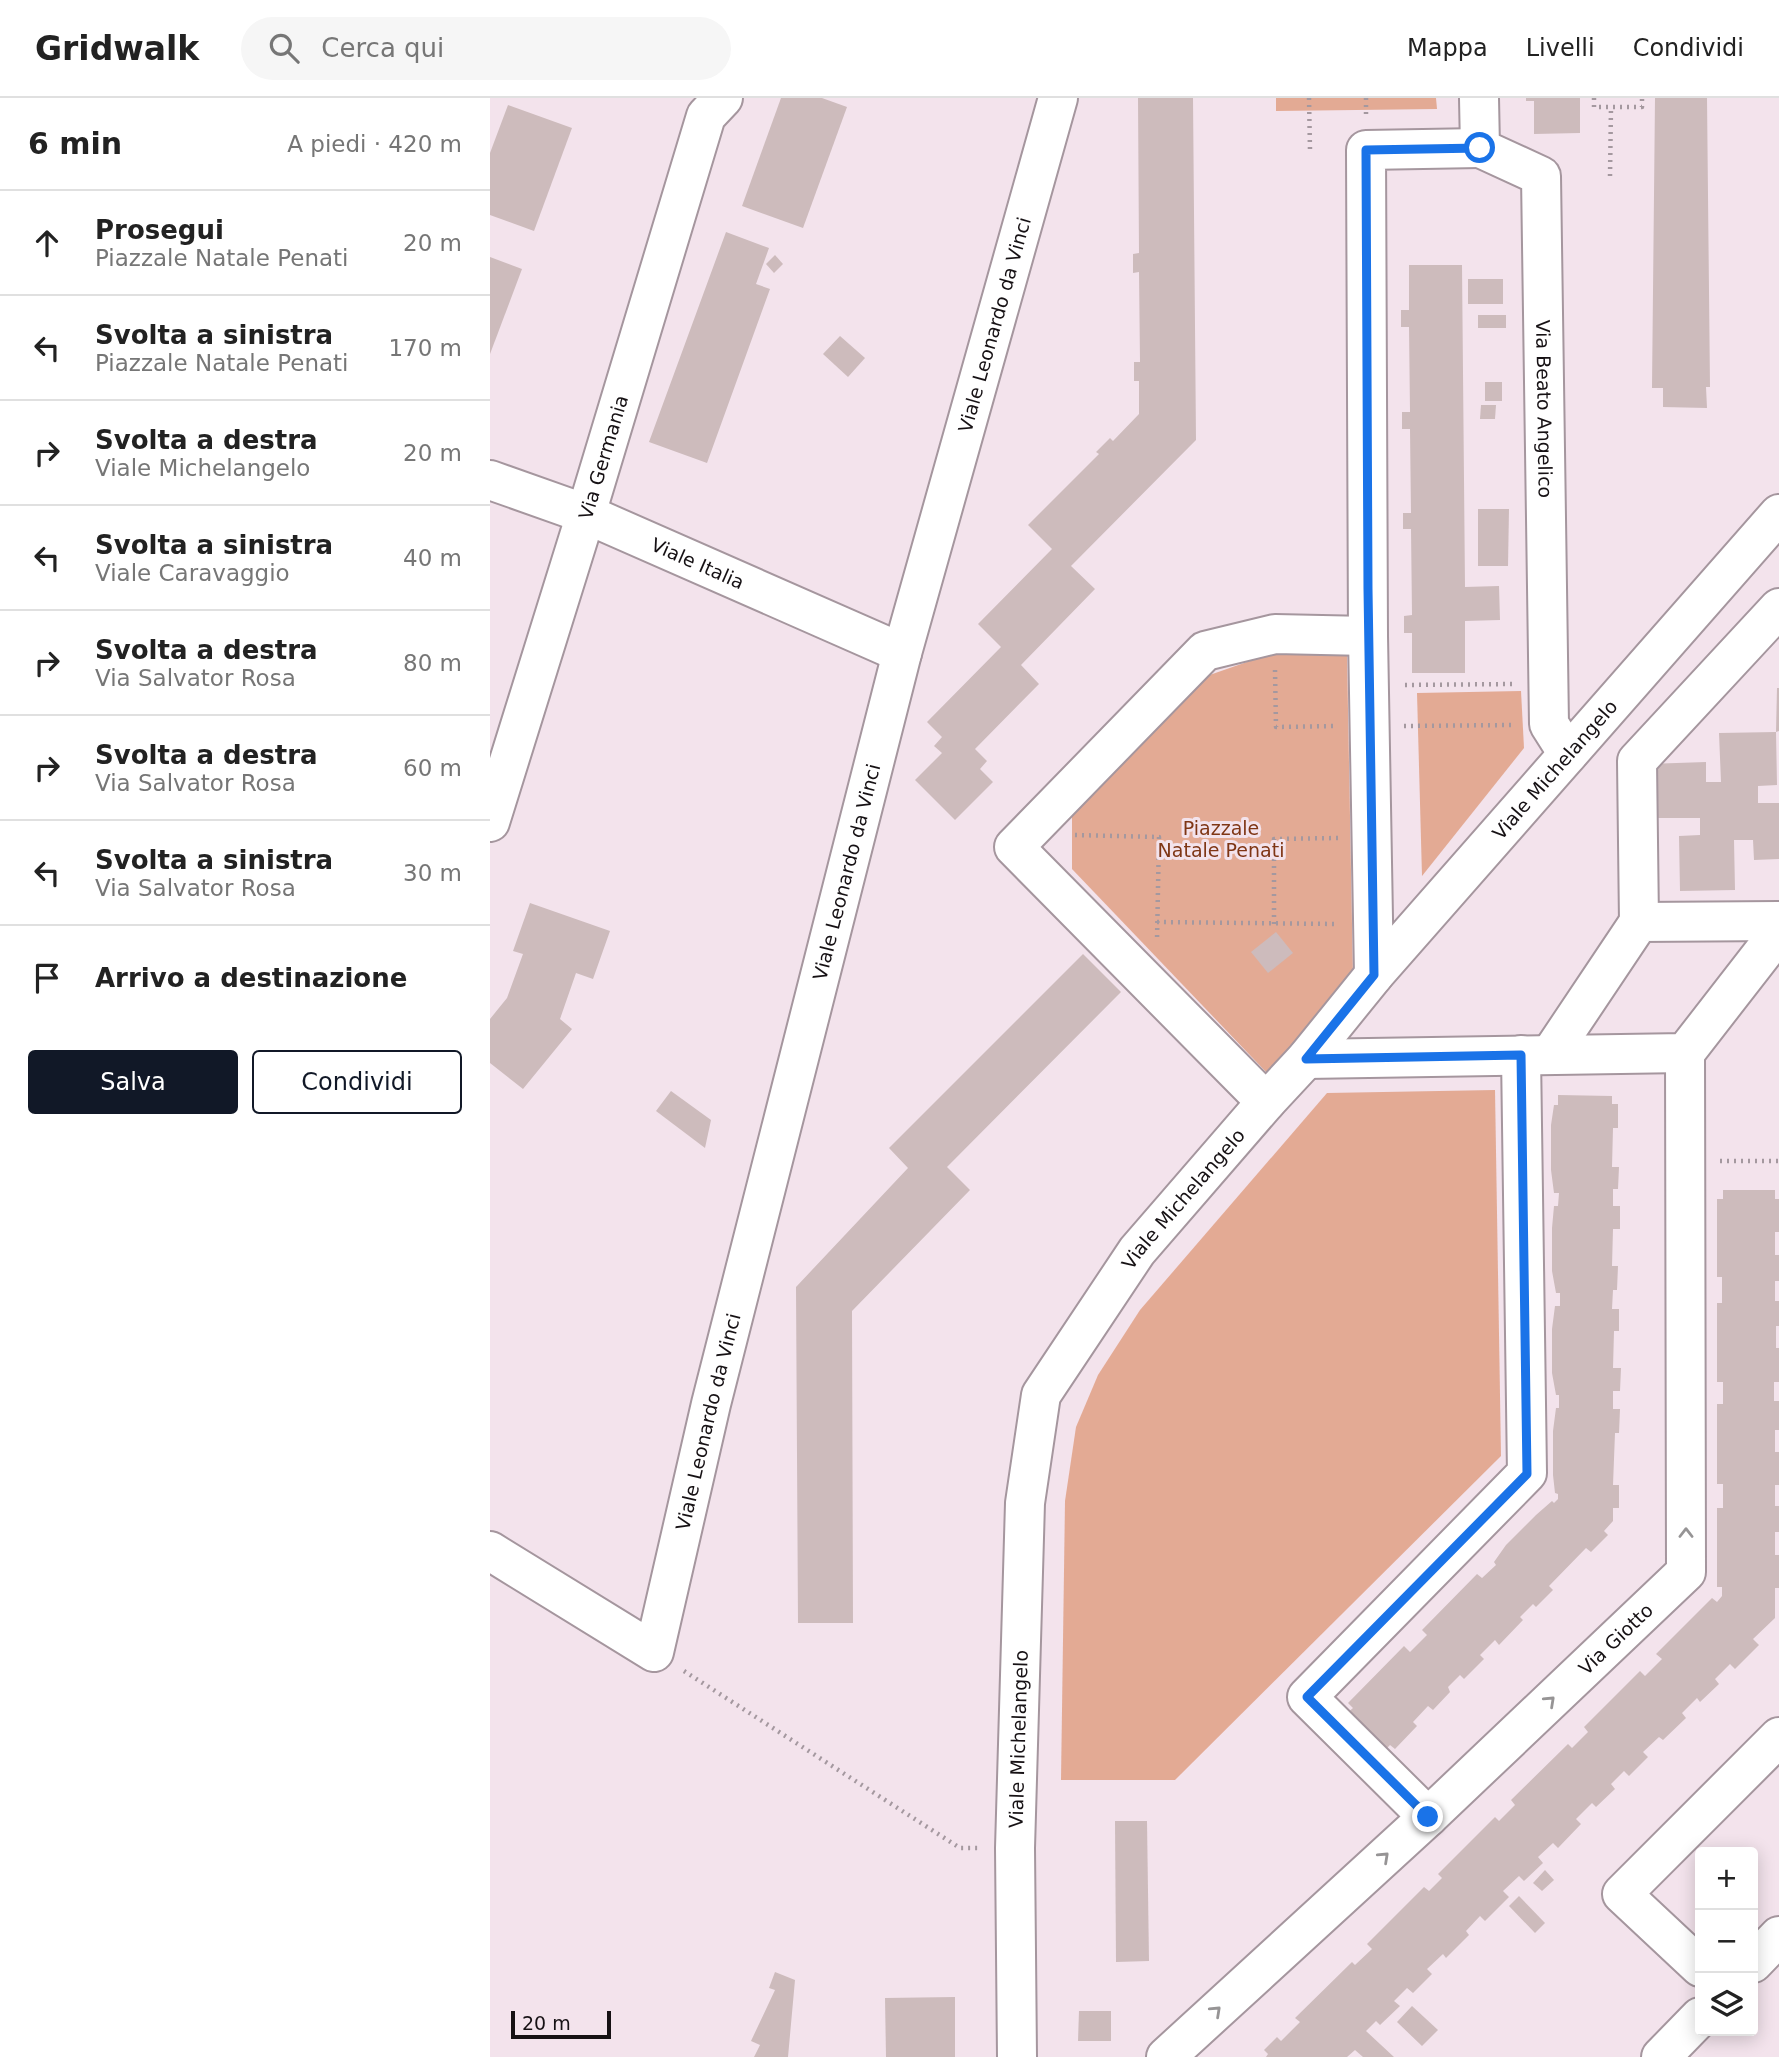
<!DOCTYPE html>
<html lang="it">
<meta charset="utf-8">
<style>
body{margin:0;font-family:"DejaVu Sans",sans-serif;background:#f6f6f6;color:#222}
.controls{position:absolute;right:21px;bottom:21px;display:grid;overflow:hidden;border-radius:7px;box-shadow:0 4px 18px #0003}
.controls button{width:63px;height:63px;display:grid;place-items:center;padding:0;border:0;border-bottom:2px solid #e0e0e0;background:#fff;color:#222;font:35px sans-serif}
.scale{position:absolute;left:21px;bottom:18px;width:100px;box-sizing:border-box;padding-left:7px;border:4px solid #161114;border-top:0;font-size:19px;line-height:24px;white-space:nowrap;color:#161114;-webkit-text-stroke:5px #f3e3ec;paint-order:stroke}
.stop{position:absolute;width:21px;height:21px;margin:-16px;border:5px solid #1a73e8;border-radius:50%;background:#fff}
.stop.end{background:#1a73e8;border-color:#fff;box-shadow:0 2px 7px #0008}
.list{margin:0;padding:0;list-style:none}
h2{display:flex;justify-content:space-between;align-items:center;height:91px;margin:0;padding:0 28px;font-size:30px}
h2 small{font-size:23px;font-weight:400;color:#767676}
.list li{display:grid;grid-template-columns:46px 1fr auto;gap:21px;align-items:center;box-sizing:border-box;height:105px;padding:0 28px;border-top:2px solid #e0e0e0}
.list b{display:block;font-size:26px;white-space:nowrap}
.list p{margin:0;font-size:23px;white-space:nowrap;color:#767676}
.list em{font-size:23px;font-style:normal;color:#767676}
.actions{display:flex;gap:14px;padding:21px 28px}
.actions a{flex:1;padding:16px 0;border:2px solid #111827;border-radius:7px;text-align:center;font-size:24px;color:#111827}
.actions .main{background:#111827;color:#fff}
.icon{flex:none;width:38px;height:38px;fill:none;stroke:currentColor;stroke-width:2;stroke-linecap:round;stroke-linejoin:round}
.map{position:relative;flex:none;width:1289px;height:1959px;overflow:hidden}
header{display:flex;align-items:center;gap:42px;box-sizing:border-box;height:98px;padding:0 35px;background:#fff;border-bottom:2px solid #e0e0e0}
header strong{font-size:33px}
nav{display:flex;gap:38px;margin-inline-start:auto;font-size:24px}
.search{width:490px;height:63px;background:#f6f6f6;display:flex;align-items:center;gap:18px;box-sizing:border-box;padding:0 24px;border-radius:38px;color:#767676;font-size:26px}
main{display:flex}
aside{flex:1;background:#fff}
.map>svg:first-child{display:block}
</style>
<header>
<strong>Gridwalk</strong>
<div class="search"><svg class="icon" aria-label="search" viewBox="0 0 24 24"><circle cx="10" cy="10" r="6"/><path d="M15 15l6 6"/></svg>Cerca qui</div>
<nav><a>Mappa</a><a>Livelli</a><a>Condividi</a></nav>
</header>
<main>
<aside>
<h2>6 min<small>A piedi · 420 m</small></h2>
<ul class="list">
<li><svg class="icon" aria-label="ahead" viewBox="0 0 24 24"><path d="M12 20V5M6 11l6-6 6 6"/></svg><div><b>Prosegui</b><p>Piazzale Natale Penati</p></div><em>20 m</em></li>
<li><svg class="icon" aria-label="left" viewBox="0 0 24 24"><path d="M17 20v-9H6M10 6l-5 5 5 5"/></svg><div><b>Svolta a sinistra</b><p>Piazzale Natale Penati</p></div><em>170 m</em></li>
<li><svg class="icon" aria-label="right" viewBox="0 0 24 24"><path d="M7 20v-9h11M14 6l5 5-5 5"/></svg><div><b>Svolta a destra</b><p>Viale Michelangelo</p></div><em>20 m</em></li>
<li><svg class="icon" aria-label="left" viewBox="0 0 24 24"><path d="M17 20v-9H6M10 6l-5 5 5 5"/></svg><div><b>Svolta a sinistra</b><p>Viale Caravaggio</p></div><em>40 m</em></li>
<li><svg class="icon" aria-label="right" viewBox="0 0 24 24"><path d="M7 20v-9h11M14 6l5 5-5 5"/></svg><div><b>Svolta a destra</b><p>Via Salvator Rosa</p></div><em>80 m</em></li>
<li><svg class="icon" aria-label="right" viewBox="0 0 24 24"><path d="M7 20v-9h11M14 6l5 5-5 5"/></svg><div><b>Svolta a destra</b><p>Via Salvator Rosa</p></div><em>60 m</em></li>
<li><svg class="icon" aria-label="left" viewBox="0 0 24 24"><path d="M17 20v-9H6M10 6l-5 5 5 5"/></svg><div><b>Svolta a sinistra</b><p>Via Salvator Rosa</p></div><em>30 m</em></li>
<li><svg class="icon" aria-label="arrive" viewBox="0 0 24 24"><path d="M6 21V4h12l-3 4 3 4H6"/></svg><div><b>Arrivo a destinazione</b></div></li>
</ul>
<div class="actions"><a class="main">Salva</a><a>Condividi</a></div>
</aside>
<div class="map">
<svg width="1289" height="1959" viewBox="0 0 1289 1959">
<rect width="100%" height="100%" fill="#f3e3ec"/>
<!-- green -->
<g fill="#e3aa94">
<path d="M786,0H946L947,11L786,13Z"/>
<path d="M777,557H857L863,880L777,975L582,771V709L711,580Z"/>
<path d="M1031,593L1034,650L932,778L927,595Z"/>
<path d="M1005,992L1011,1358L685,1682H571L575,1403L586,1329L608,1277L650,1212L837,995Z"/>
</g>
<!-- building -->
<g fill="#cdbbbc">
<path d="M291,0H332L357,9L313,130L252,108Z"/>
<path d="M648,0H703L706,342L581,468L605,491L531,567L549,586L485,651L497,663L490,671L503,684L465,722L425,682L452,655L444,648L452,639L437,624L511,549L488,526L562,451L538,427L609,356L606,354L620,340L623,343L649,316V283H644V264H650L649,174L643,175V156L649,155Z"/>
<path d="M1036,0H1090V35L1044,36V3H1036Z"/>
<path d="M1165,0H1217L1220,289H1216L1217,310L1173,309V290H1162Z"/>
<path d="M18,7L82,30L44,133L0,117V55Z"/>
<path d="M236,134L279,150L266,186L280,191L217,365L159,344Z"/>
<path d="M285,157L293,166L284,175L276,166Z"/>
<path d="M0,159L32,171L0,256Z"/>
<path d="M919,167H972L975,489L1009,488L1010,522L975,523V575H922V535H914V518L922,517L921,431H913V415H921L920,331H912V314H920L919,229H911V212H919Z"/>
<rect x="978" y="181" width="35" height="25"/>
<rect x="988" y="217" width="28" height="13"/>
<path d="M350,238L375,260L358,279L333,256Z"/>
<rect x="995" y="284" width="17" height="19"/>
<path d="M991,307H1006L1005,321H990Z"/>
<path d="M988,411H1019L1018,468H988Z"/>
<path d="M1287,590H1289V633L1286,634Z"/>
<path d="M1286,634L1287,687L1268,688V705H1289V761L1264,762L1263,742H1244L1245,792L1190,793L1189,738L1210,737V720H1159L1157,666L1216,664V684H1231L1229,635Z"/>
<path d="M40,805L120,833L103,881L86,875L70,921L82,931L33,991L0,965V921L17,900L33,856L23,853Z"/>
<path d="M786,834L803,855L778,875L761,854Z"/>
<path d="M593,856L631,894L457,1069L480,1092L362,1213L363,1525H308L306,1189L418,1070L399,1050Z"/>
<path d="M181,993L221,1022L215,1050L166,1013Z"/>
<path d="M1068,997L1122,998V1006H1128V1030H1123L1122,1069H1129L1128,1091H1123V1108H1130V1131H1123L1122,1168H1128L1127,1192H1123L1122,1211H1129V1233H1124L1123,1270H1131L1130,1293H1123V1311H1130L1129,1335H1125L1123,1387H1129V1410H1123V1423L1114,1433L1118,1437L1101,1454L1096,1450L1059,1488L1063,1492L1046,1509L1043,1506L1030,1519L1033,1522L1009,1547L1005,1542L990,1557L994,1561L974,1581L970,1577L958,1589L960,1594L943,1612L938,1608L923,1624L927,1628L905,1651L900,1647L894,1653L856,1616L863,1610L858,1605L914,1548L920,1554L937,1537L932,1532L987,1476L992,1480L1006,1467L1004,1464L1016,1447L1046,1417L1062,1403L1064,1405L1068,1401V1396L1065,1395L1063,1377V1333L1066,1310H1069V1297H1066L1062,1275V1231L1065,1208H1070V1195H1066L1062,1173V1130L1064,1108H1068L1069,1095H1064L1061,1072V1027L1064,1007H1068Z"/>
<path d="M1233,1092H1285V1101H1289V1134H1285V1157H1289V1183H1285V1203H1289V1228H1286V1250H1289V1284H1284V1303H1289V1332H1285V1354H1289V1387H1285V1408H1289V1434H1285V1457H1289V1490H1285V1520L1263,1541L1269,1547L1245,1571L1240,1566L1225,1581L1229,1586L1210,1604L1207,1600L1192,1615L1196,1620L1173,1642L1169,1639L1153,1654L1158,1659L1139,1678L1134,1673L1121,1686L1125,1691L1106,1709L1102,1705L1086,1721L1091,1726L1068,1750L1063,1745L1048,1759L1053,1765L1034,1783L1029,1778L1013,1793L1019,1799L995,1823L990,1818L976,1833L979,1837L956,1860L953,1856L937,1871L942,1876L923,1895L917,1890L904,1903L910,1908L890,1927L886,1923L876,1933L904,1959H873L865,1952L857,1959H776L778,1956L774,1952L787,1939L791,1943L810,1924L805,1920L862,1864L865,1867L882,1851L877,1846L934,1789L939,1793L952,1780L948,1776L1005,1719L1009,1723L1025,1707L1021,1702L1078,1646L1082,1650L1098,1634L1094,1629L1150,1573L1155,1578L1172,1561L1166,1556L1222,1500L1227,1504L1232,1498V1489H1227V1410H1233V1386H1227V1306H1233V1284H1227V1205H1232V1179H1227V1101H1233Z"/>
<path d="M625,1723H657L659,1863L626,1864Z"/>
<path d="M1055,1772L1064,1782L1052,1793L1043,1785Z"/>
<path d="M1029,1798L1055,1825L1045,1835L1019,1808Z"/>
<path d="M285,1874L305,1882L298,1959H264L270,1947L261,1943L285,1892L279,1890Z"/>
<path d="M465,1899V1959H396L395,1900Z"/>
<path d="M922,1908L948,1932L932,1948L907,1924Z"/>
<path d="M589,1913H621V1943H588Z"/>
</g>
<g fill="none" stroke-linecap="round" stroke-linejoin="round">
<defs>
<g id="street">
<path id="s1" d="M989,0L990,50L1051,78L1059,626L1078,656"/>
<path id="s2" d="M0,382L96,416L412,555"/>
<path d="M878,538L884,877"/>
<path id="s3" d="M0,724L96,416L216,18L233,0"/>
<path d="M1149,824L1147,663L1289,510"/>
<path d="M1060,957L1149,824L1289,823"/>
<path d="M816,961L1195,955L1289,834"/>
<path d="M776,1004L524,749L715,553L785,536L878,538L876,52L990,50"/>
<path id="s4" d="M0,1453L164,1554L221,1306L412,555L568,0"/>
<path d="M938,1719L817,1599L1037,1375L1031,957"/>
<path d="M1210,1869L1132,1796L1289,1639"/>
<path id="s5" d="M527,1959L525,1750L535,1405L551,1297L647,1153L776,1004L816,961L884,877L1289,416"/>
<path id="s6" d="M676,1959L938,1719L1196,1474L1195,955"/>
</g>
<g id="secondary">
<path d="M1263,1865L1289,1838"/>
<path d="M1171,1959L1210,1919"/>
</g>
</defs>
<!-- street casing -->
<use href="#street" stroke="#a5969e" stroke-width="42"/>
<!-- secondary casing -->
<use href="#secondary" stroke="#a5969e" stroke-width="42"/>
<!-- path -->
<g stroke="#a4989f" stroke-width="4.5" stroke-dasharray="2 5" stroke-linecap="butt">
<path d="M819,0L820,52"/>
<path d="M876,0V16"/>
<path d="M1104,0V9H1152V0"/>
<path d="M1120,78L1121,9"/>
<path d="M785,572L786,629L846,628"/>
<path d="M915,587L1025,586"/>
<path d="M914,628L1024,627"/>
<path d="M585,737L669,739L667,842"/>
<path d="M667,824L847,826"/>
<path d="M784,826V741L848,740"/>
<path d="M1230,1063H1289"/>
<path d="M194,1573L470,1750H491"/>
</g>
<!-- street -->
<use href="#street" stroke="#fff" stroke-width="38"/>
<!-- secondary -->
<use href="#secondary" stroke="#fff" stroke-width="38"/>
</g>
<!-- one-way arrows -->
<defs><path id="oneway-chevron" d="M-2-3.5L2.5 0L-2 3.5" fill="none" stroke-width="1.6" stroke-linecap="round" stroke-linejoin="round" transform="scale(1.75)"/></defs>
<g stroke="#969495">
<use href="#oneway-chevron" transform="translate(1196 1435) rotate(-90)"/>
<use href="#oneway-chevron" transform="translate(1060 1603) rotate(-43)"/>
<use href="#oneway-chevron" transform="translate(894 1759) rotate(-43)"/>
<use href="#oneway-chevron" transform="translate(726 1913) rotate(-43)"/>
</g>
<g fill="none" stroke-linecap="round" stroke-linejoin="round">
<!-- route -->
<path stroke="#1a73e8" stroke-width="9" d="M938,1719L817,1599L1037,1376L1031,957L816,961L884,877L878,491L876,52L990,50"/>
</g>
<g text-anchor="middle" stroke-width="6" stroke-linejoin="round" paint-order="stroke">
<!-- street labels -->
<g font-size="19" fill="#161114" stroke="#f3e3ec">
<text dy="7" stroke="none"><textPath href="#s4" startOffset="1563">Viale Leonardo da Vinci</textPath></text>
<text dy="7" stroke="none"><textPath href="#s1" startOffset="350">Via Beato Angelico</textPath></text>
<text dy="7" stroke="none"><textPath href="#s3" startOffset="382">Via Germania</textPath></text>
<text dy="7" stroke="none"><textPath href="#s2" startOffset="224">Viale Italia</textPath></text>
<text dy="7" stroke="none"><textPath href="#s5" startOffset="1474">Viale Michelangelo</textPath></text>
<text dy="7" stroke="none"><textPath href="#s4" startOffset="996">Viale Leonardo da Vinci</textPath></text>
<text dy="7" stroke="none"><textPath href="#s5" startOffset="906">Viale Michelangelo</textPath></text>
<text dy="7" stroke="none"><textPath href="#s4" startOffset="429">Viale Leonardo da Vinci</textPath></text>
<text dy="7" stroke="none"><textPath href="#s6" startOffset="614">Via Giotto</textPath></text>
<text dy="7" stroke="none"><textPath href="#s5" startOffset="318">Viale Michelangelo</textPath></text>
</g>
<!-- park labels -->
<g font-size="19" fill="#7f3615" stroke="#f3e3ec">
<text x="731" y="737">Piazzale<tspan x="731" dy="22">Natale Penati</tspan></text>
</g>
</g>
</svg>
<div class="controls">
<button>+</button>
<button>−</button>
<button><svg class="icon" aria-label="layers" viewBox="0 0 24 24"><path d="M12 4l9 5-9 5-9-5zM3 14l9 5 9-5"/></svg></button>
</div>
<div class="scale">20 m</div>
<div class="stop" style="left:990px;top:50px"></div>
<div class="stop end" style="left:938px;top:1719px"></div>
</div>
</main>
